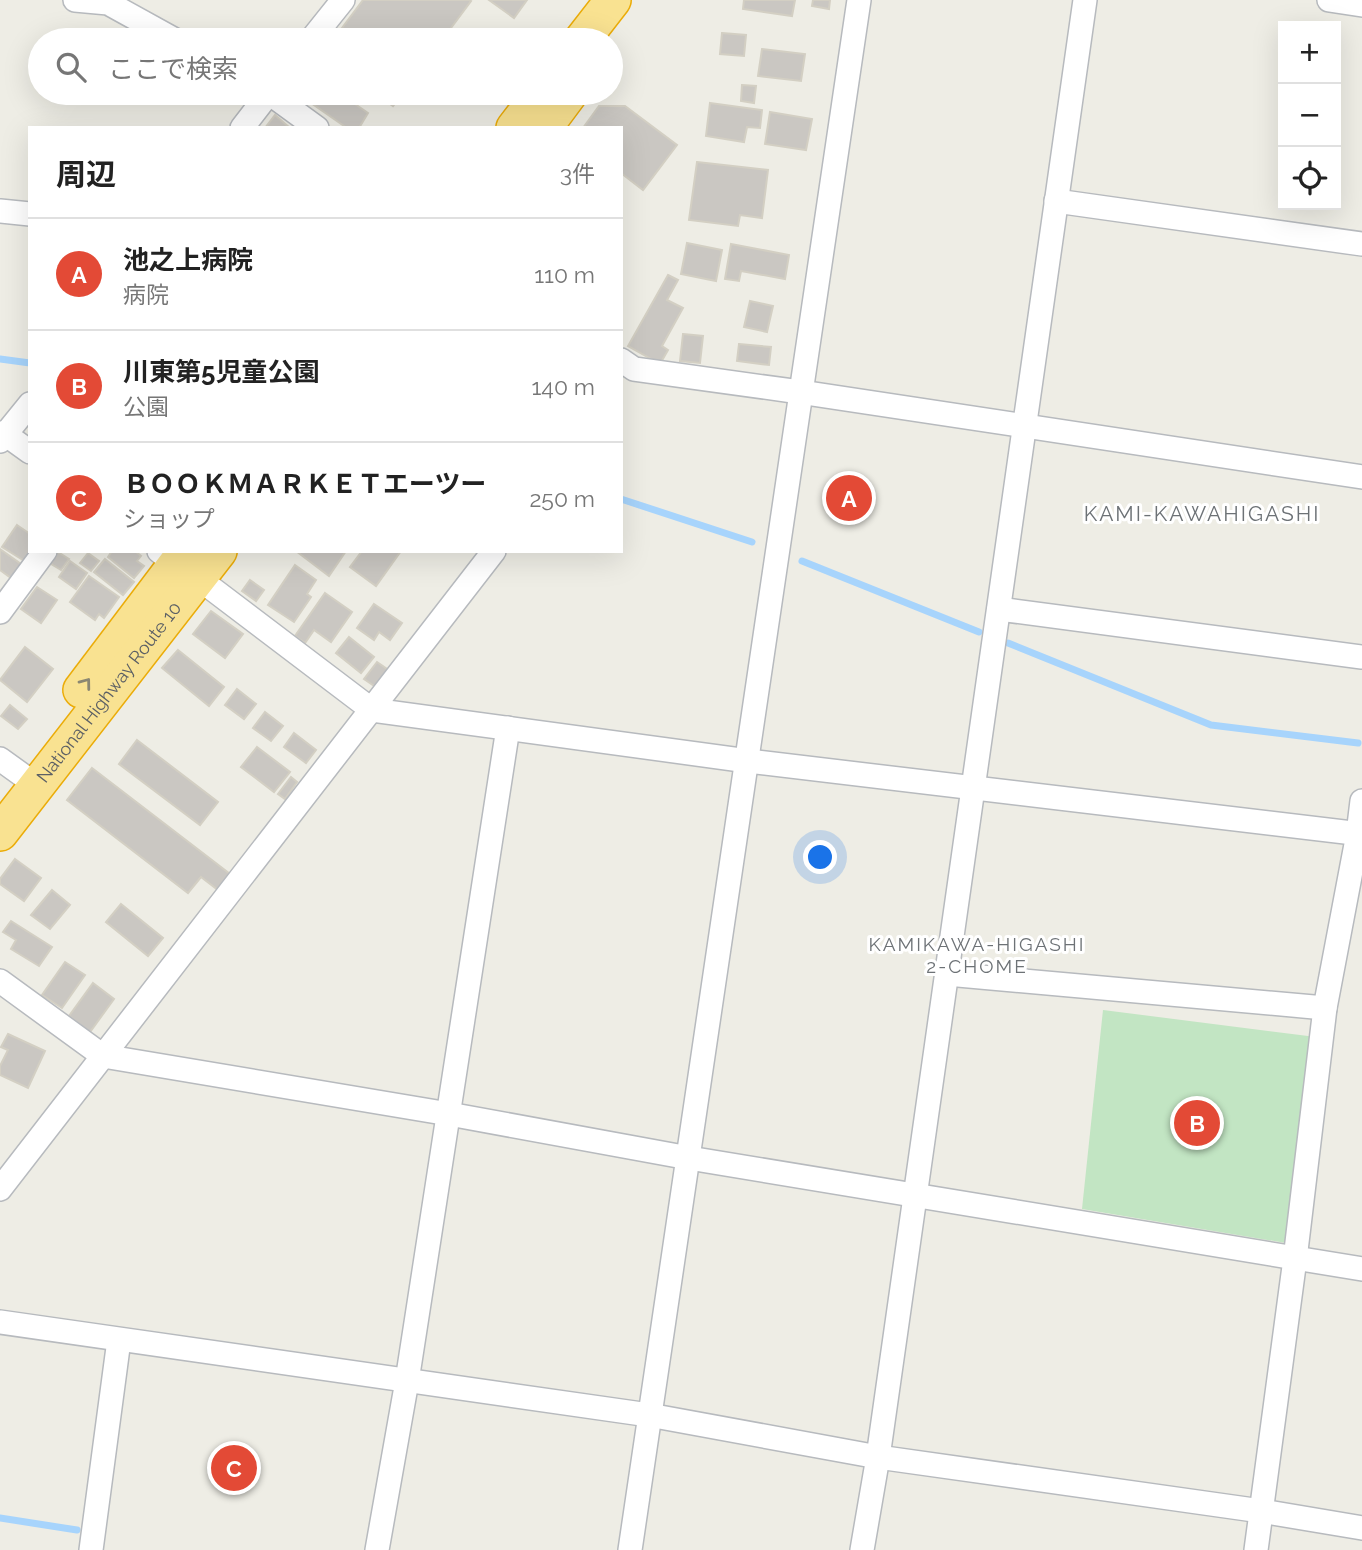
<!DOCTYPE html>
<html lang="ja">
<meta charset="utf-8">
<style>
body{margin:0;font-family:Raleway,"Noto Sans JP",sans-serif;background:#f6f6f6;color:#222}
.controls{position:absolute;right:21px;top:21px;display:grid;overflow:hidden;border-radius:0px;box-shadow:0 7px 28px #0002}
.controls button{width:63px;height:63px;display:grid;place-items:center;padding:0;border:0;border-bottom:2px solid #e0e0e0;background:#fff;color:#222;font:35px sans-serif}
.you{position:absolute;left:821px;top:858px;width:24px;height:24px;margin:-18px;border:5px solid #fff;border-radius:50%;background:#1a73e8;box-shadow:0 0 0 10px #1a73e833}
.badge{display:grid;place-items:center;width:46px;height:46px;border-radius:50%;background:#e34a36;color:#fff;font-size:23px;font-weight:700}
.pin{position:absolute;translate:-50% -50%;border:4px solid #fff;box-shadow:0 2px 7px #0006}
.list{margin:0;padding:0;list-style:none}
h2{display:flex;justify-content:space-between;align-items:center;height:91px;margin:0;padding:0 28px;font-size:30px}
h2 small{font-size:23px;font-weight:400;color:#767676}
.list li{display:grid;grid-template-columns:46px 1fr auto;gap:21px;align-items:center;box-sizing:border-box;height:112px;padding:0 28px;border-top:2px solid #e0e0e0}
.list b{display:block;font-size:26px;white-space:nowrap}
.list p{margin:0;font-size:23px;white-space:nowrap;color:#767676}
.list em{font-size:23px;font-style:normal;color:#767676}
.icon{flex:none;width:38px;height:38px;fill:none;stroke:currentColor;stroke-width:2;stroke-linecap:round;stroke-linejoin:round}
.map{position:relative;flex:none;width:1362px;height:1550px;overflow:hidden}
.search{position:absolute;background:#fff;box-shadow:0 7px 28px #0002;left:28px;top:28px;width:595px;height:77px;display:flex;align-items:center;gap:18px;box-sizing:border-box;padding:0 24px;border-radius:38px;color:#767676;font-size:26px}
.panel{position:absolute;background:#fff;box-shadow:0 7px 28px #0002;left:28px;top:126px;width:595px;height:427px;border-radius:0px}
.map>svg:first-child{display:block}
</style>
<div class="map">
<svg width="1362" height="1550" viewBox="0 0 1362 1550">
<rect width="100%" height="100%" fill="#eeede5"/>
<!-- green -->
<path fill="#c2e5c3" d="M1103,1010L1316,1037L1286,1243L1082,1209Z"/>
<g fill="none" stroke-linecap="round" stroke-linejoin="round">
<!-- stream -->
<g stroke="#a7d4fc" stroke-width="7">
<path d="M0,359L30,363"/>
<path d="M621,499L752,542"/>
<path d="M802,561L979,632"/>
<path d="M1008,643L1211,725L1358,743"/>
<path d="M0,1518L77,1530"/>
</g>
</g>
<!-- building -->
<g fill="#cac7c2" stroke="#d3cfc3" stroke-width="2">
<path d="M363,0H469L471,1L442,40H333Z"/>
<path d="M489,0H527L514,18Z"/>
<path d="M744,0H795L792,16L743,9Z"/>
<path d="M813,0H830L829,9L812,6Z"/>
<path d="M722,33L746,35L744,56L720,54Z"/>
<path d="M762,49L805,54L801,81L758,76Z"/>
<path d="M742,85L756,86L754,103L741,101Z"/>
<path d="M318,93H339L368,113L359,128H347L311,103Z"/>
<path d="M375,93H403L393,106Z"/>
<path d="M710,103L762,110L760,128L747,127L744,142L706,136Z"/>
<path d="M599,106H625L677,145L643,190L621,173V128H583Z"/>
<path d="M770,112L812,119L806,150L765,144Z"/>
<path d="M275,115L290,128H265Z"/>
<path d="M697,162L768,170L762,218L740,215L738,226L689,220Z"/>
<path d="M687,243L722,250L716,281L681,274Z"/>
<path d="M731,244L789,255L785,279L741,271L739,281L725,279Z"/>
<path d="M668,275L678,280L667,300L683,308L662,346L668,350L660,364L628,346Z"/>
<path d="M750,301L773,306L767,332L744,327Z"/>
<path d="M683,334L703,336L700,363L680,361Z"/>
<path d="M739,344L771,347L769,365L737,361Z"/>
<path d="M17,525L30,534V551H33L26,562L2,547Z"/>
<path d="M0,549L21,564L11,578L0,570Z"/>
<path d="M112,551H135L141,556L137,561L144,566L134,578L108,557Z"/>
<path d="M296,551H346L329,576Z"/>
<path d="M362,551H401L376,586L350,567Z"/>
<path d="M58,552L69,559L61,570L51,564Z"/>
<path d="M88,553L99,561L91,571L80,563Z"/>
<path d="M105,559L134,582L123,595L94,572Z"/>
<path d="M70,561L87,573L76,589L59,577Z"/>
<path d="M295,565L316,580L307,594L311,597L294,622L268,605Z"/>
<path d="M89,576L119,597L104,618L99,614L95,620L70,602Z"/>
<path d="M250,580L264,590L256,601L242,591Z"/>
<path d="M37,587L57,600L41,623L21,609Z"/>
<path d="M325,593L352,612L331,642L314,630L305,643L295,636Z"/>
<path d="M374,604L402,623L390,640L379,632L374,640L357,628Z"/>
<path d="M211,611L243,634L225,658L193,634Z"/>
<path d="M349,637L374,657L361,673L336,653Z"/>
<path d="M25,647L53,669L27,702L0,680Z"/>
<path d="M178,650L224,687L209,706L162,668Z"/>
<path d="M377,662L390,671L377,688L364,679Z"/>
<path d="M237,689L256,704L244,719L225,705Z"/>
<path d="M10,705L27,719L18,729L1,716Z"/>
<path d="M265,712L283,726L271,741L253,728Z"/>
<path d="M294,733L316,750L306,763L284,747Z"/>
<path d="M137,740L218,802L200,825L119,764Z"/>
<path d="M257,747L290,772L274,792L241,767Z"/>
<path d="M92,768L230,874L218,890L201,877L188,893L67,800Z"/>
<path d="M291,777L297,782L285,799L278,794Z"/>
<path d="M15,859L41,878L24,901L0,884V879Z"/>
<path d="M52,890L70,905L50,929L31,915Z"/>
<path d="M121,904L163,938L148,956L106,922Z"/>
<path d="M11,921L52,947L39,966L11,949L16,940L3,932Z"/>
<path d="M65,962L85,975L62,1008L42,995Z"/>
<path d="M93,983L114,999L90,1032L69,1016Z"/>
<path d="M8,1034L45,1051L28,1088L0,1075V1066L8,1050L1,1047Z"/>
</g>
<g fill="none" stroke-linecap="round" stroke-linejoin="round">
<defs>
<g id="minor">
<path d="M75,0L108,3L175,40"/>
<path d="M1329,0L1362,5"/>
<path d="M311,40L343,0"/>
<path d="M269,93L317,128"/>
<path d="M242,128L269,93"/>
<path d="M1056,201L1362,244"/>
<path d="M0,211L30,214"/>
<path d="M621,360L634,369L800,392L1362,477"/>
<path d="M0,433L5,434L30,452"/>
<path d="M0,441L30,404"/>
<path d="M159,551L175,564L198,578L372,710L748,761L1362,834"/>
<path d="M999,609L1362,657"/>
<path d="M0,612L45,551"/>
<path d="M0,759L36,785"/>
<path d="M947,974L1325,1008"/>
<path d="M0,981L103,1056L449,1114L689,1158L1362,1269"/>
<path d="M0,1189L494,551"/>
<path d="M0,1322L649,1415L878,1457L1261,1511L1362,1528"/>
<path d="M91,1550L119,1340"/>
<path d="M377,1550L407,1381L508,728"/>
<path d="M630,1550L859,0"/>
<path d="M862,1550L878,1457L1085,0"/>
<path d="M1256,1550L1295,1259L1325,1008L1358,834L1362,801"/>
</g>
<g id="highway">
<path d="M582,40L613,0"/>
<path d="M514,128L541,93"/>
<path d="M544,128L570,93"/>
<path d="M81,690L186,551"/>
<path id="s1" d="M0,833L219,551"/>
</g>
</defs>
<!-- minor casing -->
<use href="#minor" stroke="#b7babe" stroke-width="26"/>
<!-- highway casing -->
<use href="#highway" stroke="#ebac08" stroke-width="38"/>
<!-- minor -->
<use href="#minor" stroke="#fff" stroke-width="23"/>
<!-- highway -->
<use href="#highway" stroke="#f9e291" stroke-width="35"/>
</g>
<!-- one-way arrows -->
<defs><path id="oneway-chevron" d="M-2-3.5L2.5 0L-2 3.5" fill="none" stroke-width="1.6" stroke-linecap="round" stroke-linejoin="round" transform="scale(1.75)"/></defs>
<use stroke="#8b8772" href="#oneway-chevron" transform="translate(86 683) rotate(-53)"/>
<g text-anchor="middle" stroke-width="6" stroke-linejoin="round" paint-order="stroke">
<!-- street labels -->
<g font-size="18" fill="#5c6065" stroke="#fff">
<text dy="6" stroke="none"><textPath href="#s1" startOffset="178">National Highway Route 10</textPath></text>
</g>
<!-- neighbourhood labels -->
<g font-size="19" letter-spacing="2" fill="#6d7276" stroke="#fff">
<text x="977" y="951">KAMIKAWA-HIGASHI<tspan x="977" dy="22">2-CHOME</tspan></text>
</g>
<!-- quarter labels -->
<g font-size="21" letter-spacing="2" fill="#6d7276" stroke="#fff">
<text x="1202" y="521">KAMI-KAWAHIGASHI</text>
</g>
</g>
</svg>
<div class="controls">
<button>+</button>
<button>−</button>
<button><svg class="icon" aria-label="locate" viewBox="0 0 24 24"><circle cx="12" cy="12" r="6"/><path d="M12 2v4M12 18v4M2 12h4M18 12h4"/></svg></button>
</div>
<div class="you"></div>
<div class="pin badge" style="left:849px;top:498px">A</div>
<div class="pin badge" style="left:1197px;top:1123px">B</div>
<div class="pin badge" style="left:234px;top:1468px">C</div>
<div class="search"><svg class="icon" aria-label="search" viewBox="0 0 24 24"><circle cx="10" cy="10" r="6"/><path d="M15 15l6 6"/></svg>ここで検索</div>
<section class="panel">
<h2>周辺<small>3件</small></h2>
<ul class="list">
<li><span class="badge">A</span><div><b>池之上病院</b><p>病院</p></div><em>110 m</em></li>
<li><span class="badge">B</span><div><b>川東第5児童公園</b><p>公園</p></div><em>140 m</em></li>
<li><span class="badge">C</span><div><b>ＢＯＯＫＭＡＲＫＥＴエーツー</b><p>ショップ</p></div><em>250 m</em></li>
</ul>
</section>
</div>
